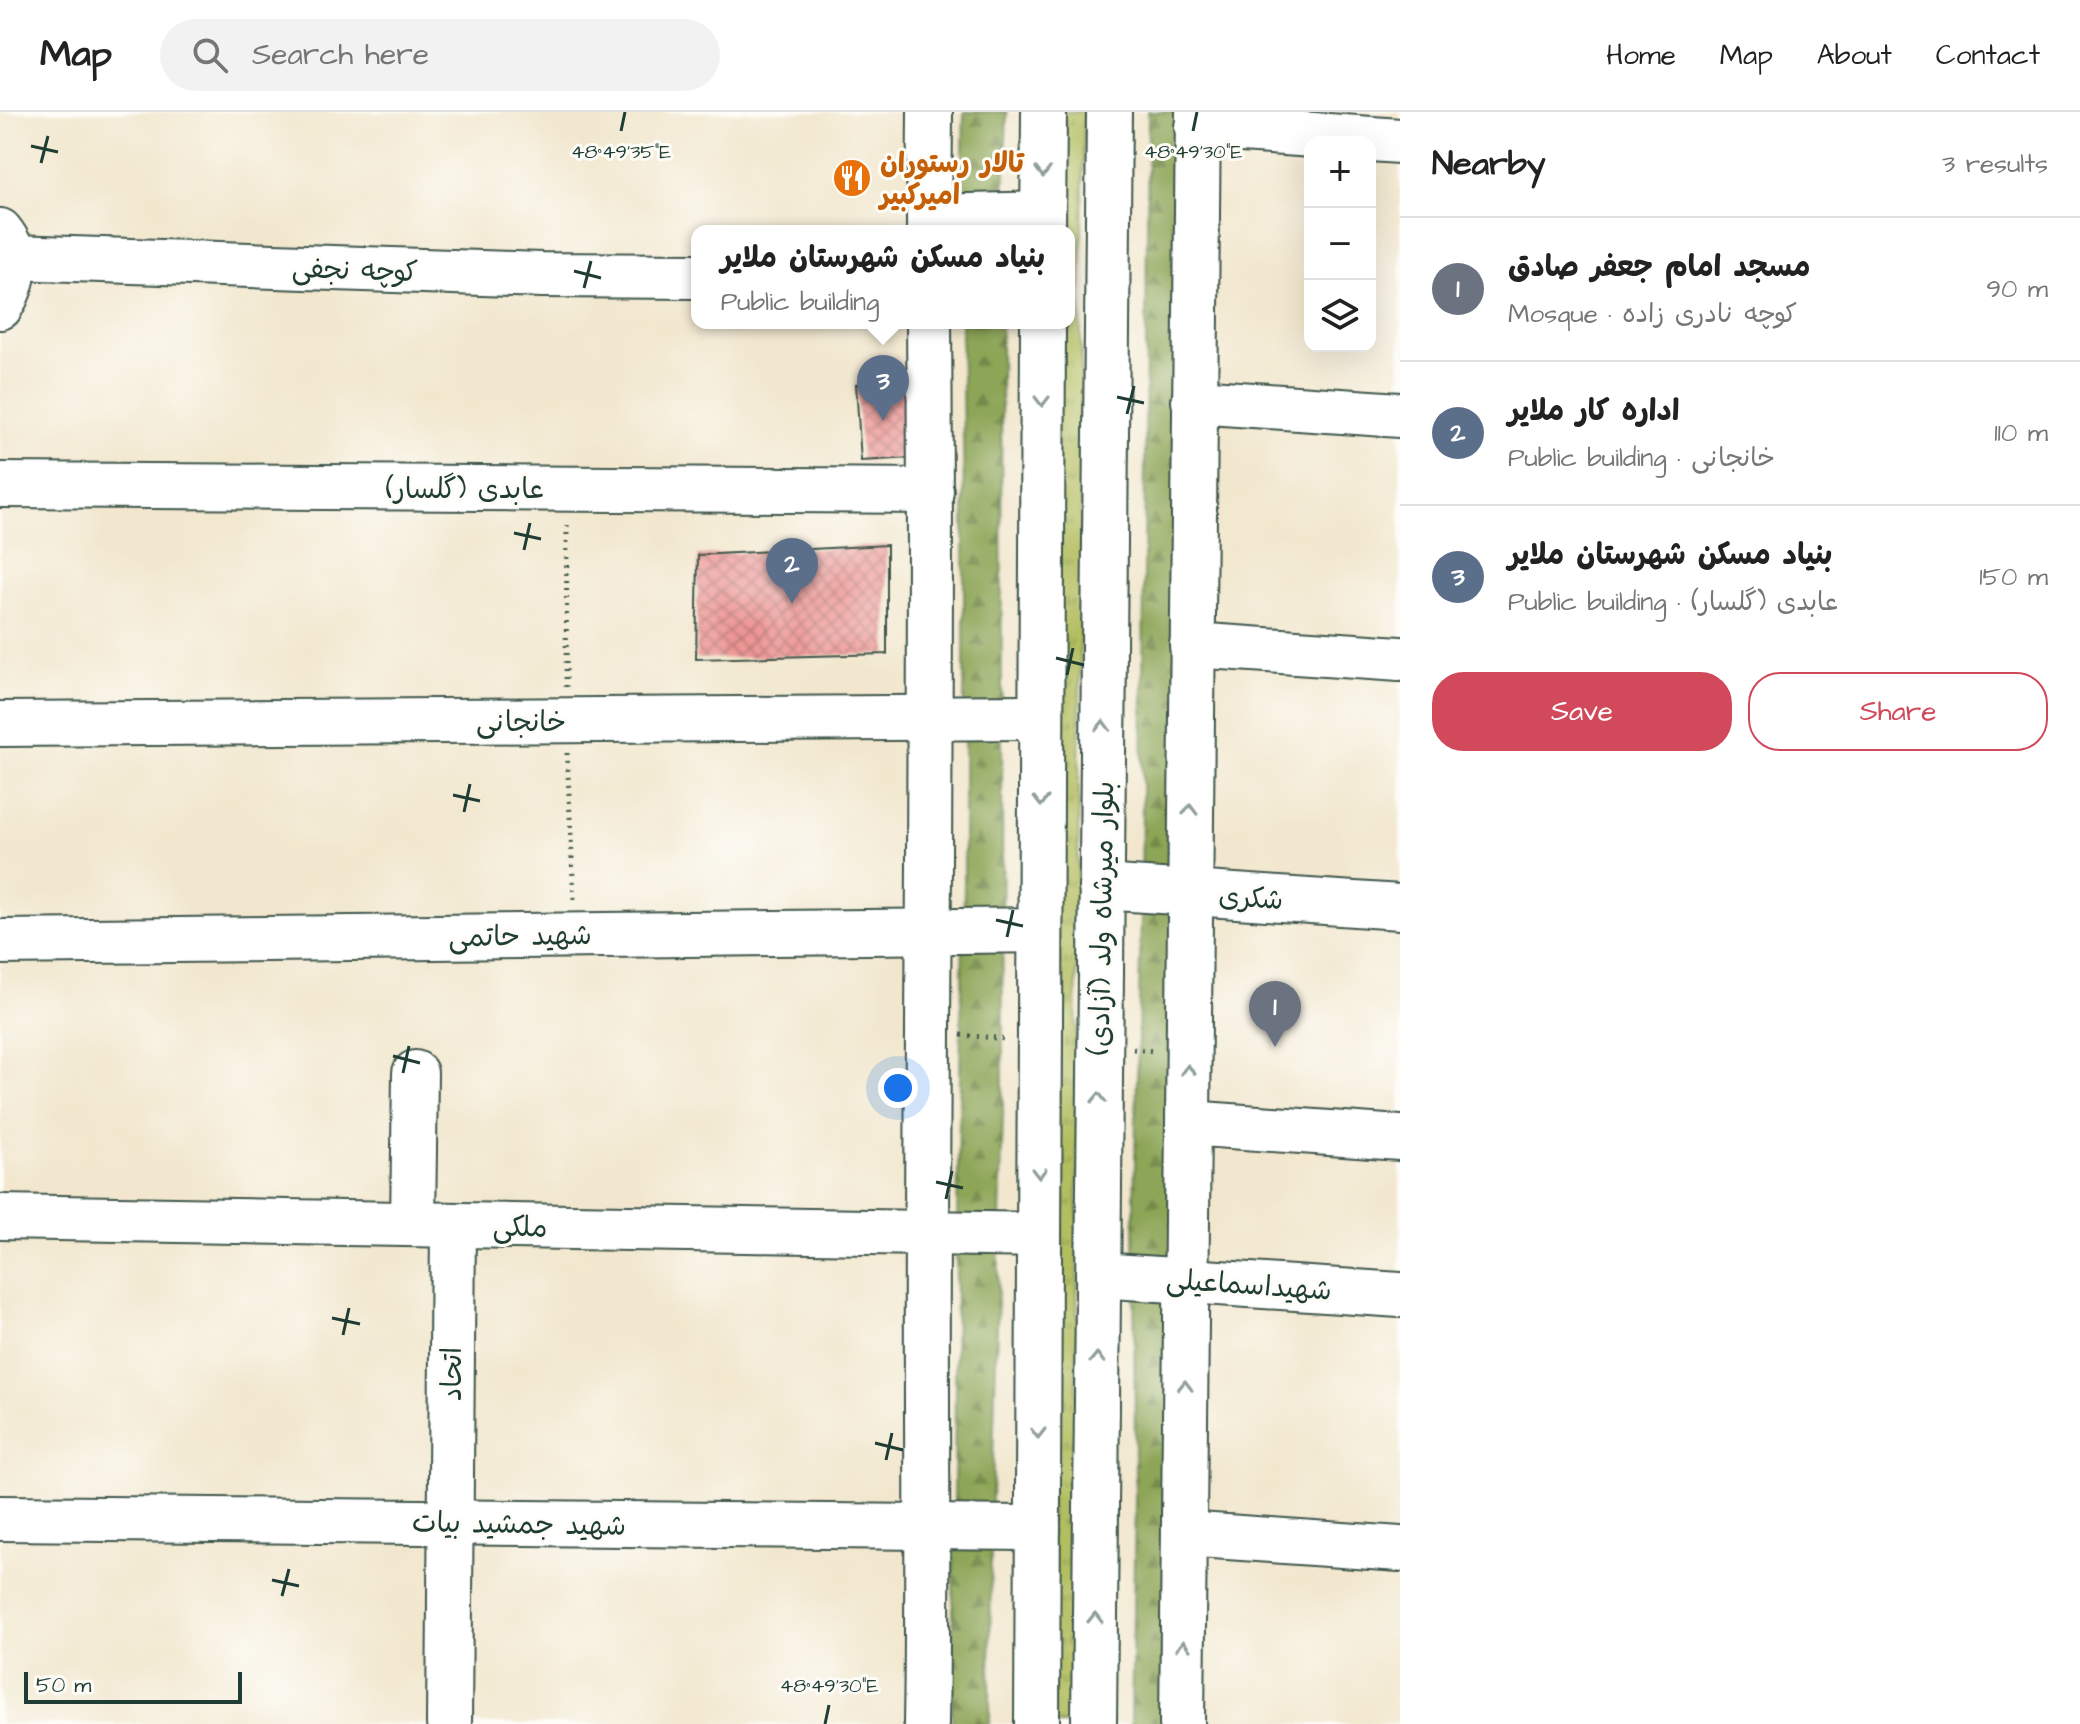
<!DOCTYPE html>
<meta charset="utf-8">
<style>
body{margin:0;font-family:"Architects Daughter","Playpen Sans Arabic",sans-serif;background:#f2f2f2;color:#222}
.controls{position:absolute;right:24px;top:24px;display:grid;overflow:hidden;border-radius:16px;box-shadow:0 8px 32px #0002}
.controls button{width:72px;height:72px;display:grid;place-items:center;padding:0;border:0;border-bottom:2px solid #e0e0e0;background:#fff;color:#222;font:40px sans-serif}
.scale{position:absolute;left:24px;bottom:20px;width:218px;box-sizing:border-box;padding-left:8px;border:4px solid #1f3d34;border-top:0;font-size:22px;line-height:28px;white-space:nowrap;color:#1f3d34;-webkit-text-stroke:6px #fdfcf7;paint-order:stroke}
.you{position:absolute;left:898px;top:976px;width:28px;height:28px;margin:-20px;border:6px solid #fff;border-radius:50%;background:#1a73e8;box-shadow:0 0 0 12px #1a73e833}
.badge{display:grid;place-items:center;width:52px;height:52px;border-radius:50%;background:#d1495b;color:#fff;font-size:26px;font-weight:700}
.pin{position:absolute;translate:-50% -66px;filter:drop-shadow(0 2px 4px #0008)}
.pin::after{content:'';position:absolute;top:42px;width:28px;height:24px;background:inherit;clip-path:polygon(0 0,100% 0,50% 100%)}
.popup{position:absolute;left:691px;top:113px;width:384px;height:104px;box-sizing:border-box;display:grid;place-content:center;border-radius:16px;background:#fff;filter:drop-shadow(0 2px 6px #0005);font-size:26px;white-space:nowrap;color:#767676}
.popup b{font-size:30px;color:#222}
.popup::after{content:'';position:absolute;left:50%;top:100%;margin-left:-16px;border:16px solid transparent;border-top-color:#fff}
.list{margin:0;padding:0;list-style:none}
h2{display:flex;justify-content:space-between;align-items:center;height:104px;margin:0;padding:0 32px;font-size:34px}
h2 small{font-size:26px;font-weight:400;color:#767676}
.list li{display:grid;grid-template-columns:52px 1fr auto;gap:24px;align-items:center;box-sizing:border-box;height:144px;padding:0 32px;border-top:2px solid #e0e0e0}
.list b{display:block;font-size:30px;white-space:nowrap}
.list p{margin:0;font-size:26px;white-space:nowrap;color:#767676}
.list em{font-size:26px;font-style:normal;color:#767676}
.actions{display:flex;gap:16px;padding:24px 32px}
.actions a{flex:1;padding:18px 0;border:2px solid #d1495b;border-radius:32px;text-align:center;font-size:28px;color:#d1495b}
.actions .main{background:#d1495b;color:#fff}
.icon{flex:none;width:44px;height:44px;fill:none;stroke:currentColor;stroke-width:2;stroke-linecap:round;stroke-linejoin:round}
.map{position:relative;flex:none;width:1400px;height:1612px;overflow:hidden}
header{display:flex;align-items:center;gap:48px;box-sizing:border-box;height:112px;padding:0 40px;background:#fff;border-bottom:2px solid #e0e0e0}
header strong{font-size:38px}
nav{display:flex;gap:44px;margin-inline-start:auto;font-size:28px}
.search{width:560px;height:72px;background:#f2f2f2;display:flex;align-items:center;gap:20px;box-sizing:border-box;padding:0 28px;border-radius:44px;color:#767676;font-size:30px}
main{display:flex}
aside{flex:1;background:#fff}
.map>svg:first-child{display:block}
</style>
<header>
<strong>Map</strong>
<div class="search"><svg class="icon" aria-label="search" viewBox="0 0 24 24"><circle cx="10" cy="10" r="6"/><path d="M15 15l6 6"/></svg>Search here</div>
<nav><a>Home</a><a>Map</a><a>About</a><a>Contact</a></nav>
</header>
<main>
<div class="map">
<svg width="1400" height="1612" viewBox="0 0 1400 1612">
<defs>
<pattern id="grass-tufts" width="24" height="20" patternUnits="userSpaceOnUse" patternTransform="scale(2)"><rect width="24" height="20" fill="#b2be60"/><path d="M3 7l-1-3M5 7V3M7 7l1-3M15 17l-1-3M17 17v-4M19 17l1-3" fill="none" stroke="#909c50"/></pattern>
<pattern id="forest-firs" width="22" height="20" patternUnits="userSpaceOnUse" patternTransform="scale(2)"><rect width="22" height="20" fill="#8da556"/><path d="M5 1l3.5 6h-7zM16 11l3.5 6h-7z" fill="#738848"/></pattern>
<pattern id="building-cross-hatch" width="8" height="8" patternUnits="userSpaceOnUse" patternTransform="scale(2)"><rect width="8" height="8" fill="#ed9695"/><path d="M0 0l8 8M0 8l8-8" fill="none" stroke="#bf7c7a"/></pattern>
</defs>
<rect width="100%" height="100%" fill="#fdfcf7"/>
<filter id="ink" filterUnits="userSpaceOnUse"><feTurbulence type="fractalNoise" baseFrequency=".0125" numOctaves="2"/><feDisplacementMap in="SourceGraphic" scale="16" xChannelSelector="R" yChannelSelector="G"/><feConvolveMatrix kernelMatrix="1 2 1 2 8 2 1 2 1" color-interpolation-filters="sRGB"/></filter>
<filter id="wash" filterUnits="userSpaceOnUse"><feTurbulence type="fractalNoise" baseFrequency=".006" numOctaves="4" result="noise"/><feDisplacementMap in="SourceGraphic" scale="32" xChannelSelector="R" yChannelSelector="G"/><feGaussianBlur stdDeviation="1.8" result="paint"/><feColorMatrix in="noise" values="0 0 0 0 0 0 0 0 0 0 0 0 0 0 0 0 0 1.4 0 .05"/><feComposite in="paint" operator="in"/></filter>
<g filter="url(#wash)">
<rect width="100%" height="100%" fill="#f2e7ce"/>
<!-- grass -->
<path fill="url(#grass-tufts)" stroke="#687e4a" stroke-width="2" d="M1060,0H1084L1081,184V501L1076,928L1078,1120L1073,1612H1050L1057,211H1069V119H1058Z"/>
<!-- forest -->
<g fill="url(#forest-firs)" stroke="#567145" stroke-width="2">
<path d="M964,0H1007L1003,119H961Z"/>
<path d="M1148,0H1183L1172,1612H1131L1135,1390L1134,1089L1141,803Z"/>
<path d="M961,211H1001L1003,1003L991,1420L990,1612H952L956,1154L964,774V387Z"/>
</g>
<g id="blocks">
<!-- building -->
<g fill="url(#building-cross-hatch)">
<path d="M906,269L911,346L861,349L856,272Z"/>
<path d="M887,433V542L696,547L698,443Z"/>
</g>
</g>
</g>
<g filter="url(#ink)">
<use href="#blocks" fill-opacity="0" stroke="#3f564b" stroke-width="2"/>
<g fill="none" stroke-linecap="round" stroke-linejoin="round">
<defs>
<g id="minor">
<path d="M1197,15L1400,29"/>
<path d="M929,105L1043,102"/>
<path d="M929,119L930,0"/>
<path d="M13,145L542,163L697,164"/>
<path d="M1194,289L1400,303"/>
<path d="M0,373L931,379"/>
<path d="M1192,533L1400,547"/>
<path d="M0,612L1041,605"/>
<path d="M1101,775L1400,795"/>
<path d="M0,830L1040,818"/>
<path d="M1188,1011L1400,1026"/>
<path d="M0,1105L1039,1123"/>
<path d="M413,1112L415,961"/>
<path d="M1098,1163L1400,1183"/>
<path d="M0,1406L1038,1416"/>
<path d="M1184,1422L1400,1437"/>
<path d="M449,1612L453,1113"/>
<path d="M926,1612C929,1448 926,1284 927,1119C928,816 932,514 929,211"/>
<path d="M1182,1612L1198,0"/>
</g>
<g id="major">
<path d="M0,119C20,143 16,170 0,195"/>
<path d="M1043,119L1044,0"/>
<path d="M1037,1612L1043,211"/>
<path d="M1094,1612L1109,0"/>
</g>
</defs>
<!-- minor casing -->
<use href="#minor" stroke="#3f564b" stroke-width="48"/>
<!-- major casing -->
<use href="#major" stroke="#3f564b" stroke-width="48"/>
<!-- path -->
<g stroke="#3f564b" stroke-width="5" stroke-dasharray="2 6" stroke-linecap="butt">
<path d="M566,575L567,409"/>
<path d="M567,641L574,787"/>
<path d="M961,923L1007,927"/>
<path d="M1133,937L1155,939"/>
</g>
<!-- minor -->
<use href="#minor" stroke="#fff" stroke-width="44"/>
<!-- major -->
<use href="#major" stroke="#fff" stroke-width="44"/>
</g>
<!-- one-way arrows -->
<defs><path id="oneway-chevron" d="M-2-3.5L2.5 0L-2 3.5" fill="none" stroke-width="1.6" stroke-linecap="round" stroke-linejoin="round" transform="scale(2)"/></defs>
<g stroke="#8f9e9a">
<use href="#oneway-chevron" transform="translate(1043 60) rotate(90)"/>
<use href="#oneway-chevron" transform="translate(1042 289) rotate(90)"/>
<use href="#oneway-chevron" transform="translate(1103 614) rotate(-89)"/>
<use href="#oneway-chevron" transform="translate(1041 689) rotate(90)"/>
<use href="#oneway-chevron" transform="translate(1190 698) rotate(-89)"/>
<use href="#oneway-chevron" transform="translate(1188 958) rotate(-90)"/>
<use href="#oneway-chevron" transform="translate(1099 986) rotate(-89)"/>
<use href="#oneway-chevron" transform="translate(1039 1061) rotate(90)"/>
<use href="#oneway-chevron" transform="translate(1097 1246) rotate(-89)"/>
<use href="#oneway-chevron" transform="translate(1185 1274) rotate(-89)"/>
<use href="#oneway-chevron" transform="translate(1038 1321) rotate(90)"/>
<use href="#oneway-chevron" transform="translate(1095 1506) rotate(-89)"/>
<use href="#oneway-chevron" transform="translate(1183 1534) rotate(-89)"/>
</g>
</g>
<!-- ticks -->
<path fill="none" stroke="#1f3d34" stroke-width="3" d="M621,19L625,0M1193,19L1197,0M31,34L58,40M41,51L48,24M574,159L601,166M584,176L591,149M1117,285L1144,291M1127,302L1134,274M514,421L541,427M524,438L530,411M1056,546L1084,553M1067,563L1073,536M453,683L480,689M464,700L470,672M996,808L1023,814M1007,825L1013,798M393,944L420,951M403,961L409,934M936,1070L963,1076M946,1087L952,1059M332,1206L360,1212M343,1223L349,1196M875,1331L903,1338M886,1348L892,1321M272,1468L299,1474M282,1484L289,1457M825,1612L829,1593"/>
<!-- icons -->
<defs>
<symbol id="restaurant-disc" viewBox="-11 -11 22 22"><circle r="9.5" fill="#e8710a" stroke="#fdfcf7"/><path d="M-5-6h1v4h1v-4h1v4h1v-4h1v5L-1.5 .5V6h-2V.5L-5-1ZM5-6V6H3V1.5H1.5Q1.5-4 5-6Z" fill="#fff"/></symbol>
</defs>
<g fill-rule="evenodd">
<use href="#restaurant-disc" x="830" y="44" width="44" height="44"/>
</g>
<g text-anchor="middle" stroke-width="6" stroke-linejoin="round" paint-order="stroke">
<!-- food labels -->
<g font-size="28" font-weight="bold" fill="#c56008" stroke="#fdfcf7" text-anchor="start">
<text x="880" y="60">تالار رستوران<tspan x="880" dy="32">امیرکبیر</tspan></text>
</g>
<!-- street labels -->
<g font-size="28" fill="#1f3d34" stroke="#fdfcf7">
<text transform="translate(355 157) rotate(2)" y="10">کوچه نجفی</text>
<text x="465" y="386">عابدی (گلسار)</text>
<text x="521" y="619">خانجانی</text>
<text transform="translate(1251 785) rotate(4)" y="10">شکری</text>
<text transform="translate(1101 806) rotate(-89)" y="10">بلوار میرشاه ولد (آزادی)</text>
<text transform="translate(520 823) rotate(-1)" y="10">شهید حاتمی</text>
<text transform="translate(520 1114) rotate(1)" y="10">ملکی</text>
<text transform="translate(1249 1172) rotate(4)" y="10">شهیداسماعیلی</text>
<text transform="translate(451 1262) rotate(-90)" y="10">اتحاد</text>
<text transform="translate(519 1411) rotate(1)" y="10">شهید جمشید بیات</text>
</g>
</g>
<g font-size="20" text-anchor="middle" fill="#1f3d34" stroke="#fdfcf7" stroke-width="6" stroke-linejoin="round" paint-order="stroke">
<text x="621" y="46">48°49'35"E</text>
<text x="1193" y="46">48°49'30"E</text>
<text x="829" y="1580">48°49'30"E</text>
</g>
</svg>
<div class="controls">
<button>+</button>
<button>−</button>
<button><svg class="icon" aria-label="layers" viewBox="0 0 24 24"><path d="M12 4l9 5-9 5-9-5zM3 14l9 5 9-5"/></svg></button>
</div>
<div class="scale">50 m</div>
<div class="you"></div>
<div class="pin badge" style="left:1275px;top:935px;background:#6b7280">1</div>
<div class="pin badge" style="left:792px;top:492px;background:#5c6f8a">2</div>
<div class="pin badge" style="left:883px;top:309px;background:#5c6f8a">3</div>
<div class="popup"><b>بنیاد مسکن شهرستان ملایر</b>Public building</div>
</div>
<aside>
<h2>Nearby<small>3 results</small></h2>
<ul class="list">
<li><span class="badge" style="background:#6b7280">1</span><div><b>مسجد امام جعفر صادق</b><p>Mosque · کوچه نادری زاده</p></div><em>90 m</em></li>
<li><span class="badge" style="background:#5c6f8a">2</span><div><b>اداره کار ملایر</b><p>Public building · خانجانی</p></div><em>110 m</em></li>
<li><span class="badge" style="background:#5c6f8a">3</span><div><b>بنیاد مسکن شهرستان ملایر</b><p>Public building · عابدی (گلسار)</p></div><em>150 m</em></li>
</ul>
<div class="actions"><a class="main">Save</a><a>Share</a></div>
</aside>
</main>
